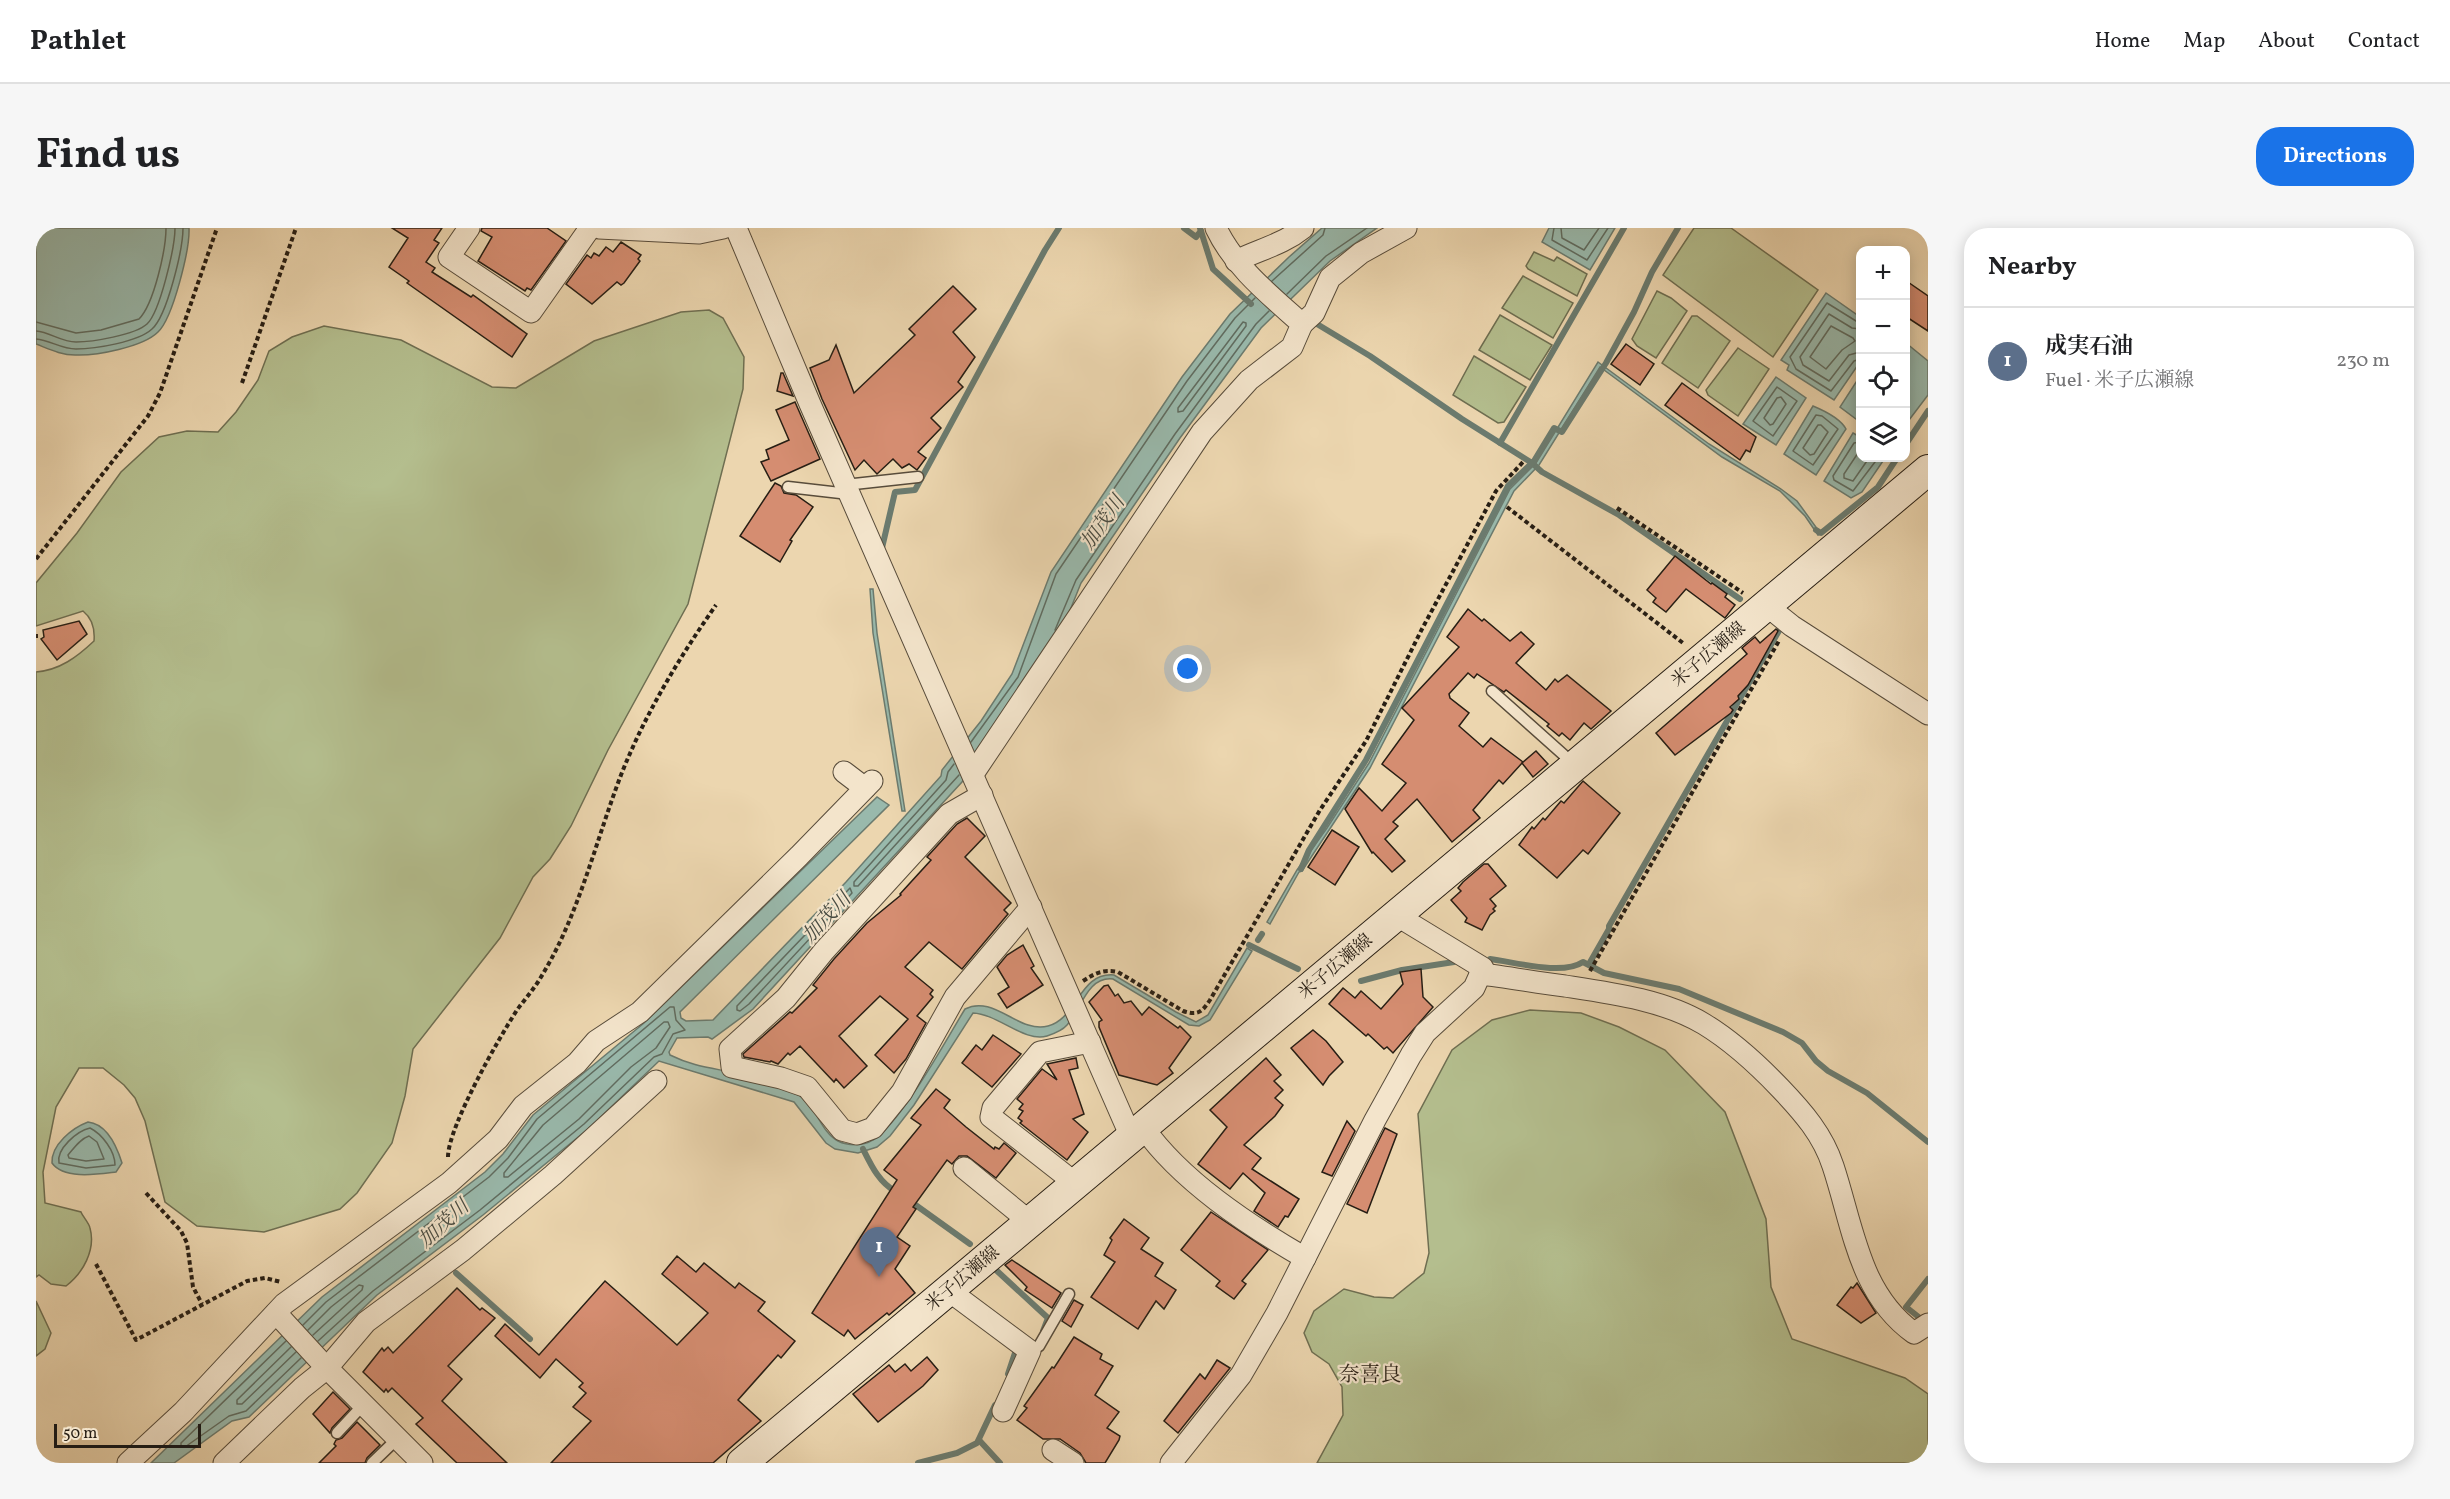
<!DOCTYPE html>
<meta charset="utf-8">
<style>
body{margin:0;font-family:Vollkorn,"Noto Serif JP",serif;background:#f6f6f6;color:#202124}
.controls{position:absolute;right:18px;top:18px;display:grid;overflow:hidden;border-radius:12px;box-shadow:0 3px 15px #0003}
.controls button{width:54px;height:54px;display:grid;place-items:center;padding:0;border:0;border-bottom:2px solid #e0e0e0;background:#fff;color:#202124;font:30px sans-serif}
.scale{position:absolute;left:18px;bottom:15px;width:147px;box-sizing:border-box;padding-left:6px;border:3px solid #271e14;border-top:0;font-size:16px;line-height:21px;white-space:nowrap;color:#271e14;-webkit-text-stroke:4px #f3e4cb;paint-order:stroke}
.you{position:absolute;left:1152px;top:441px;width:21px;height:21px;margin:-15px;border:4px solid #fff;border-radius:50%;background:#1a73e8;box-shadow:0 0 0 9px #1a73e833}
.badge{display:grid;place-items:center;width:39px;height:39px;border-radius:50%;background:#1a73e8;color:#fff;font-size:20px;font-weight:700}
.pin{position:absolute;translate:-50% -50px;filter:drop-shadow(0 2px 3px #0008)}
.pin::after{content:'';position:absolute;top:32px;width:21px;height:18px;background:inherit;clip-path:polygon(0 0,100% 0,50% 100%)}
.list{margin:0;padding:0;list-style:none}
h2{display:flex;justify-content:space-between;align-items:center;height:78px;margin:0;padding:0 24px;font-size:26px}
h2 small{font-size:20px;font-weight:400;color:#757577}
.list li{display:grid;grid-template-columns:39px 1fr auto;gap:18px;align-items:center;box-sizing:border-box;height:108px;padding:0 24px;border-top:2px solid #e0e0e0}
.list b{display:block;font-size:22px;white-space:nowrap}
.list p{margin:0;font-size:20px;white-space:nowrap;color:#757577}
.list em{font-size:20px;font-style:normal;color:#757577}
.icon{flex:none;width:33px;height:33px;fill:none;stroke:currentColor;stroke-width:2;stroke-linecap:round;stroke-linejoin:round}
.map{position:relative;flex:none;width:1892px;height:1235px;overflow:hidden;border-radius:24px}
header{display:flex;align-items:center;gap:36px;box-sizing:border-box;height:84px;padding:0 30px;background:#fff;border-bottom:2px solid #e0e0e0}
header strong{font-size:28px}
nav{display:flex;gap:33px;margin-inline-start:auto;font-size:21px}
.intro{display:flex;align-items:center;justify-content:space-between;box-sizing:border-box;height:144px;padding:0 36px}
h1{margin:0;font-size:42px}
.button{padding:15px 27px;border-radius:24px;background:#1a73e8;color:#fff;font-size:21px;font-weight:700}
main{display:flex;gap:36px;padding:0 36px}
aside{flex:1;background:#fff;border-radius:24px;box-shadow:0 3px 15px #0003}
.map>svg:first-child{display:block}
</style>
<header>
<strong>Pathlet</strong>
<nav><a>Home</a><a>Map</a><a>About</a><a>Contact</a></nav>
</header>
<div class="intro"><h1>Find us</h1><a class="button">Directions</a></div>
<main>
<div class="map">
<svg width="1892" height="1235" viewBox="0 0 1892 1235">
<rect width="100%" height="100%" fill="#ecd6af"/>
<filter id="stains"><feTurbulence type="fractalNoise" baseFrequency=".00333" numOctaves="4"/><feColorMatrix values="0 0 0 0 .2 0 0 0 0 .09 0 0 0 0 .02 0 0 0 .5 -.17"/></filter>
<radialGradient id="worn" r=".72"><stop offset=".6" stop-color="#630" stop-opacity="0"/><stop offset="1" stop-color="#630" stop-opacity=".3"/></radialGradient>
<!-- green -->
<g fill="#b4be8e" stroke="#6e6e51" stroke-width="1.5">
<path d="M1658,0H1695L1782,62L1737,129L1627,47Z"/>
<path d="M1498,24L1518,33L1521,29L1551,46L1541,68L1492,41L1490,38Z"/>
<path d="M1487,48L1537,75L1517,110L1466,80Z"/>
<path d="M1621,63L1635,70L1651,83L1620,130L1601,118L1596,111Z"/>
<path d="M673,82L687,90L708,129L707,161L652,376L572,522L535,598L514,631L497,649L464,710L377,821L369,868L356,915L321,965L304,981L228,1004L161,998L129,974L109,893L99,870L88,857L67,840H43L20,879L7,944L9,975L45,984C47,989 53,995 54,1000C60,1022 47,1045 30,1058L15,1056L3,1047L0,1049V444C24,442 41,429 58,413C59,401 57,391 47,383L0,398V355L41,305L85,244L123,209L151,203L182,204L200,184L222,152L233,123L256,109L288,98L365,112L456,159L480,160L558,113L645,84Z"/>
<path d="M1464,87L1516,117L1494,152L1443,122Z"/>
<path d="M1656,88H1661L1694,113L1662,160L1626,135Z"/>
<path d="M1702,120L1733,141L1702,188L1672,167L1670,162Z"/>
<path d="M1438,128L1490,159L1468,194L1462,195L1417,167Z"/>
<path d="M1494,782L1545,785L1583,799L1629,822L1689,884L1730,991L1735,1059L1756,1111L1869,1150L1892,1166V1235H1281L1307,1187L1306,1159L1293,1136L1276,1124L1268,1105L1278,1083L1308,1061L1338,1069L1357,1070L1388,1045L1393,1025L1382,886L1416,822L1456,792Z"/>
<path d="M0,1073L15,1105L9,1121L0,1128Z"/>
</g>
<!-- water -->
<g fill="#99b9ac" stroke="#6b7b6f" stroke-width="1.5">
<path d="M0,0H153C154,21 137,90 122,104C107,119 60,128 39,127C25,127 13,121 0,116Z"/>
<path d="M1286,0H1341L1294,33L1225,100L1144,210L1045,355L1022,412L926,554L717,781L676,811L672,809L641,810L633,824L634,827C658,839 678,840 704,846C722,850 743,858 760,866C780,874 783,903 802,913C812,918 828,918 837,912C865,895 910,812 929,781C958,766 983,806 1012,798C1042,790 1043,744 1078,747L1140,784L1160,794L1172,787L1211,720L1216,723L1174,792L1163,798L1153,797L1077,751C1051,748 1045,782 1031,797C1026,803 1017,806 1011,808C989,815 962,786 937,785L878,877L854,908L841,919L822,925L799,921L790,915L758,874L623,833L552,901L447,987L341,1067L213,1189L196,1193L138,1235H115L286,1069L449,944L467,926L497,887L608,795L841,569L853,577L644,784L645,790L650,793L677,792L810,654L905,548L906,542L945,493L976,446L1015,344L1146,149L1194,86L1253,29Z"/>
<path d="M1513,0H1579L1554,42L1506,14Z"/>
<path d="M1790,65L1824,89V134L1798,172L1751,142L1753,137L1745,132Z"/>
<path d="M1870,115L1892,133V167L1870,196Z"/>
<path d="M1562,134L1673,216L1745,261L1761,273L1785,306L1782,307L1769,288L1744,263L1686,229L1564,139L1503,237L1478,263L1334,540L1266,643L1263,644L1234,696L1231,694L1261,642L1291,600L1333,535L1474,261L1500,235Z"/>
<path d="M1824,148V194L1804,179Z"/>
<path d="M1740,149L1770,170L1740,217L1707,196Z"/>
<path d="M1777,178C1789,183 1804,190 1810,201L1780,247L1748,226Z"/>
<path d="M1817,205L1824,209V230H1849L1826,264L1815,270L1788,253Z"/>
<path d="M834,361H837L841,405L869,583H866L837,405Z"/>
<path d="M52,894C71,896 81,919 86,935L80,944C63,946 28,952 16,935C15,917 36,900 52,894Z"/>
</g>
<g fill="none" stroke-linecap="round" stroke-linejoin="round">
<!-- shore -->
<g stroke="#606c60" stroke-width="1.5">
<path d="M1518,0L1516,12L1551,32L1572,0"/>
<path d="M1525,0L1526,10L1548,22L1563,0"/>
<path d="M1236,53L1287,7L1289,0"/>
<path d="M1251,66L1290,28L1331,0"/>
<path d="M0,94L40,105L65,102L103,91C118,76 130,21 130,0"/>
<path d="M1207,94L1210,95V98L1147,183L1142,184V180Z"/>
<path d="M1824,94L1820,93L1791,75L1754,129L1760,141L1795,163L1818,133L1824,131"/>
<path d="M1795,98L1817,110L1819,113L1806,122L1790,141L1774,129Z"/>
<path d="M1824,101L1816,100L1793,86L1764,129L1767,137L1793,153L1813,127L1824,124"/>
<path d="M0,103C14,104 25,114 40,114C56,114 99,107 111,96C124,84 139,19 139,0"/>
<path d="M0,111C14,112 25,121 40,121C59,121 102,114 116,101C131,88 147,21 147,0"/>
<path d="M1741,159L1761,173L1737,208L1717,193Z"/>
<path d="M1745,169L1750,176L1737,196L1734,197L1728,190L1741,170Z"/>
<path d="M1780,187L1786,188L1802,201L1777,237L1757,223Z"/>
<path d="M1782,197H1785L1792,204L1778,226L1774,227L1767,220Z"/>
<path d="M1824,214L1818,215L1797,248L1798,252L1817,263L1842,230"/>
<path d="M1824,222L1808,246V250L1817,253L1833,230"/>
<path d="M1019,402L1040,352L1139,206L1220,96L1233,83"/>
<path d="M935,514L982,449L1020,346L1151,153L1199,90L1219,70"/>
<path d="M918,536L912,544L910,552L818,654V658H822L923,547"/>
<path d="M814,660L816,665L713,776L704,783L701,782V778Z"/>
<path d="M628,794H632L634,799L620,820L595,839L543,891L472,949H468V945L507,897Z"/>
<path d="M54,900C66,906 79,923 79,937L50,940L23,935C20,921 41,903 54,900Z"/>
<path d="M53,908L61,914L68,931L50,933L33,930L32,927C38,920 44,911 53,908Z"/>
<path d="M267,1097L290,1074L453,949L472,930L501,891L634,779H638L640,792L649,802L637,806L626,826L618,829L548,896L444,982L337,1063L282,1113"/>
<path d="M272,1102L295,1079L323,1057L327,1058L326,1062L277,1107"/>
<path d="M250,1113L145,1215V1219H149L193,1188L210,1183L265,1130"/>
<path d="M255,1119L201,1172V1176H206L260,1124"/>
</g>
<!-- stream -->
<g stroke="#6b7b6f" stroke-width="6">
<path d="M1148,0L1160,9L1165,3"/>
<path d="M1164,0L1177,41L1215,76"/>
<path d="M1276,93L1334,128L1426,191L1496,235L1506,244L1583,287L1704,371"/>
<path d="M1464,215L1588,0"/>
<path d="M1870,216L1892,183"/>
<path d="M1780,302L1785,305L1842,259L1861,230"/>
<path d="M846,320L859,264L879,262L1009,22L1023,0"/>
<path d="M1265,641L1273,622L1330,532L1472,258L1498,233L1518,200L1526,204L1570,135L1598,84L1616,44L1642,0"/>
<path d="M1222,712L1226,706"/>
<path d="M1213,717L1262,741"/>
<path d="M1454,731C1479,734 1526,748 1547,734L1568,745L1643,761L1747,804L1766,815L1780,833L1792,843L1831,865L1892,914"/>
<path d="M1553,736L1573,701V698L1744,401"/>
<path d="M1325,753L1366,742L1418,734"/>
<path d="M827,921C836,939 843,954 860,964"/>
<path d="M874,973L934,1016"/>
<path d="M960,1042L1012,1090L1007,1103"/>
<path d="M420,1045L494,1111"/>
<path d="M1889,1094L1870,1079L1892,1051"/>
<path d="M972,1146L979,1125"/>
<path d="M943,1212L964,1235"/>
<path d="M882,1235L921,1225L941,1215L959,1177"/>
</g>
</g>
<!-- building -->
<g fill="#d58d71" stroke="#271e14" stroke-width="1.5">
<path d="M356,0H406L398,12L403,15L390,34L399,40L396,44L435,69L437,67L491,106L476,129L371,55L373,53L353,39L372,10Z"/>
<path d="M446,0H511L530,13L495,62L491,60L489,63L442,33L456,9L445,3Z"/>
<path d="M585,14L605,27L602,31L604,33L588,55L585,57L581,54L556,76L530,56L551,27L555,30L558,25L563,28L570,19L577,24Z"/>
<path d="M1869,52L1892,68V103L1869,88Z"/>
<path d="M917,58L940,81L917,104L939,129L922,154L927,159L895,190L905,200L882,224L890,230L881,242L873,236L866,240L857,231L841,246L828,232L819,242L786,171L774,140L793,132L800,117L818,165L879,107L873,101Z"/>
<path d="M1590,116L1618,136L1604,157L1575,136Z"/>
<path d="M745,145H747L757,168L741,163Z"/>
<path d="M1646,155L1720,209L1714,224L1710,222L1704,232L1629,177Z"/>
<path d="M759,174L784,231L735,253L725,234L733,231L730,222L753,212L740,182Z"/>
<path d="M739,255L745,258L748,265L760,267L777,279L754,312L756,313L744,334L704,308Z"/>
<path d="M1639,328L1675,356L1676,355L1691,366L1689,369L1699,377L1689,390L1650,361L1630,384L1617,374L1620,370L1611,362Z"/>
<path d="M1432,381L1446,393L1448,391L1474,413L1485,404L1498,416L1480,435L1510,462L1519,451L1522,454L1531,447L1575,483L1555,501L1548,495L1534,512L1526,505L1523,508L1511,498L1513,496L1470,462L1468,464L1441,446L1438,450L1432,445L1413,466L1414,470L1433,485L1423,498L1447,519L1455,510L1487,534L1467,556L1463,552L1437,582L1444,590L1416,614L1381,571L1357,594L1362,598L1349,611L1369,633L1356,644L1337,624L1336,625L1309,581L1323,560L1346,583L1370,555L1346,536L1378,492L1366,480L1423,419L1411,409Z"/>
<path d="M43,393L51,406L21,432L5,411L8,409L7,402Z"/>
<path d="M1740,401L1742,403L1712,457L1702,468L1703,471L1694,479L1697,482L1695,485L1639,527L1620,505L1711,426L1706,420L1719,409L1724,415Z"/>
<path d="M1500,523L1512,536L1497,549L1486,535Z"/>
<path d="M1547,553L1584,585L1552,626L1547,622L1521,650L1483,617L1496,599L1498,601L1507,590L1509,592L1525,573L1528,575Z"/>
<path d="M931,590L949,608L929,629L975,675L968,682L972,686L926,741L893,714L869,739L897,762L894,766L897,769L881,788L890,795L870,831L858,845L839,827L872,791L844,768L803,808L831,838L808,860L800,851L798,854L764,818L754,827L752,825L742,836L735,833L734,834L708,829L707,826L754,784L756,785L781,760L777,757L798,731L831,695L865,667L864,666L895,632L891,629L921,596Z"/>
<path d="M1296,602L1323,619L1299,657L1272,639Z"/>
<path d="M1448,636H1452L1470,658L1454,671L1460,678L1457,681L1459,683L1454,687L1446,702L1429,694L1431,690L1415,672L1425,663L1422,660L1427,654Z"/>
<path d="M987,717L998,738L995,740L1007,757L971,780L962,766L973,759L961,739L971,727Z"/>
<path d="M1385,741L1387,769L1397,779L1357,825L1351,819L1348,821L1332,806L1330,808L1293,776L1307,760L1319,770L1325,763L1345,781L1367,756L1364,744Z"/>
<path d="M1072,757L1079,768L1082,766L1088,775L1095,773L1106,787L1113,779L1142,800L1144,798L1155,809L1133,840L1137,845L1121,857L1083,847L1063,799V794L1066,792L1053,774L1068,758Z"/>
<path d="M1277,802L1290,813L1307,834L1293,848L1287,857L1255,820Z"/>
<path d="M957,807L985,826L956,859L926,835L940,817L946,822Z"/>
<path d="M1040,830L1042,840L1033,842L1048,886L1037,891L1052,904L1031,932L984,895L986,893L982,890L987,883L983,881L987,876L981,871L1006,841L1021,852L1011,836Z"/>
<path d="M1230,830L1245,847L1238,853L1247,862L1239,870L1247,877L1239,888L1208,917L1225,930L1216,941L1263,971L1252,989L1249,988L1242,999L1218,983L1229,965L1207,945L1194,961L1162,936L1191,899L1174,882Z"/>
<path d="M900,861L914,872L908,880L930,899L958,921L959,919L963,921L968,915L980,925L960,950L931,928H923L916,936L911,932L877,979L880,981L861,1009L874,1018L859,1041L879,1065L853,1087L851,1085L819,1111L812,1102L808,1108L776,1085L861,952L848,942L885,897L875,890Z"/>
<path d="M1311,893L1319,903L1296,948L1286,944Z"/>
<path d="M1349,900L1361,906L1331,985L1311,976Z"/>
<path d="M1175,984L1232,1022L1206,1053L1210,1056L1198,1071L1180,1058L1184,1053L1145,1022Z"/>
<path d="M1088,991L1113,1010L1105,1021L1127,1035L1119,1048L1140,1062L1128,1081L1120,1073L1102,1101L1055,1069L1079,1034L1068,1027L1076,1012L1074,1010Z"/>
<path d="M641,1028L660,1044L668,1035L699,1060L703,1055L715,1064L729,1074L722,1083L759,1113L745,1130L742,1127L702,1172L725,1193L677,1235H515L555,1193L537,1179L550,1165L543,1159L547,1155L520,1131L504,1150L459,1108L469,1096L503,1127L569,1053L641,1117L672,1085L626,1046Z"/>
<path d="M976,1032L1025,1065L1016,1080L989,1062L991,1059L969,1037Z"/>
<path d="M1821,1055L1840,1085L1825,1095L1801,1077L1815,1059L1817,1060Z"/>
<path d="M421,1060L444,1082L446,1080L459,1090L412,1138L426,1151L406,1173L471,1235H421L380,1196L387,1190L356,1160L352,1164L350,1161L348,1164L327,1144L346,1120L348,1123L352,1119L357,1125Z"/>
<path d="M1038,1072L1047,1077L1035,1099L1026,1093Z"/>
<path d="M1038,1109L1066,1126L1064,1131L1077,1138L1059,1167L1083,1184L1071,1200L1084,1208L1083,1212L1069,1235H1050L1044,1225L1024,1211H1007L981,1192L991,1180L988,1178L1016,1139L1018,1140Z"/>
<path d="M891,1129L902,1142L887,1158L842,1194L817,1166L853,1137L859,1144L869,1136L875,1143Z"/>
<path d="M1181,1132L1194,1140L1142,1205L1128,1193L1164,1146L1169,1151Z"/>
<path d="M297,1164L314,1181L296,1200L294,1205L277,1186Z"/>
<path d="M321,1194L344,1217L331,1230L329,1235H283L300,1218L298,1216L300,1212L306,1210Z"/>
</g>
<g fill="none" stroke-linecap="round" stroke-linejoin="round">
<defs>
<g id="lane">
<path d="M809,257L882,249"/>
<path d="M752,259L813,266"/>
<path d="M1456,463L1539,537"/>
<path d="M994,1123L1003,1118L1033,1066"/>
<path d="M301,1205L328,1176"/>
<path d="M336,1235L362,1210"/>
</g>
<g id="street">
<path d="M433,0L413,29L495,84L554,0"/>
<path d="M563,0L663,5L687,0"/>
<path d="M700,0L774,176L1095,909"/>
<path d="M1200,33C1224,21 1246,17 1267,0"/>
<path d="M1266,96L1278,85L1294,50L1325,25L1370,0"/>
<path d="M1730,377L1756,398L1892,486"/>
<path d="M808,544L829,560"/>
<path d="M937,546L1166,204L1213,152L1256,119L1266,96C1234,67 1199,40 1180,0"/>
<path d="M946,567L913,586L788,723L750,770L694,821L696,839L745,850L771,859L806,902L821,906L837,900L866,864L919,769L995,679"/>
<path d="M1444,746C1473,749 1501,755 1529,758C1575,765 1628,772 1668,796C1696,813 1722,837 1744,860C1767,884 1787,907 1797,938C1817,998 1823,1066 1878,1105L1892,1096"/>
<path d="M1107,899C1145,953 1212,997 1269,1030"/>
<path d="M928,940L994,994"/>
<path d="M1039,955L955,889L957,880L1004,824L1054,814"/>
<path d="M912,1062L994,1123L967,1183"/>
<path d="M240,1085L286,1135L386,1235"/>
<path d="M1017,1222L1037,1235"/>
<path d="M92,1235L147,1184L248,1076L413,955L462,911L487,878L541,835L560,813L604,784L763,628L836,553"/>
<path d="M188,1235L266,1160L291,1140L330,1094L427,1022L517,947L620,853"/>
<path d="M1135,1235L1205,1147L1241,1085L1339,892L1375,827L1389,805L1438,760L1447,740L1360,687"/>
</g>
<path id="secondary" d="M706,1235L1892,242"/>
</defs>
<!-- lane casing -->
<use href="#lane" stroke="#584c3b" stroke-width="13"/>
<!-- street casing -->
<use href="#street" stroke="#584c3b" stroke-width="23"/>
<!-- secondary casing -->
<use href="#secondary" stroke="#271e14" stroke-width="32"/>
<!-- path -->
<g stroke="#271e14" stroke-width="4" stroke-dasharray="4.5 3" stroke-linecap="butt">
<path d="M206,155L260,0"/>
<path d="M1471,279L1647,415"/>
<path d="M1581,280L1707,365"/>
<path d="M0,331L112,188L124,165L181,0"/>
<path d="M0,408H2"/>
<path d="M1554,743L1744,411"/>
<path d="M1047,753C1059,745 1068,741 1082,744L1147,783C1162,788 1166,784 1174,772L1284,582L1330,513L1386,401L1460,263L1487,234"/>
<path d="M412,929C412,899 463,810 481,782C489,771 498,761 505,749C543,687 559,615 585,547C609,486 643,430 680,377"/>
<path d="M110,965L145,1003L151,1015L157,1059L166,1076"/>
<path d="M60,1036L100,1112L211,1053L229,1050L245,1054"/>
</g>
<!-- lane -->
<use href="#lane" stroke="#f3e4cb" stroke-width="10"/>
<!-- street -->
<use href="#street" stroke="#f3e4cb" stroke-width="21"/>
<!-- secondary -->
<use href="#secondary" stroke="#f3e4cb" stroke-width="30"/>
</g>
<g text-anchor="middle" stroke-width="4.5" stroke-linejoin="round" paint-order="stroke">
<!-- street labels -->
<g font-size="18" fill="#271e14" stroke="#f3e4cb">
<text transform="translate(1672 426) rotate(-40)" y="6">米子広瀬線</text>
<text transform="translate(1299 738) rotate(-40)" y="6">米子広瀬線</text>
<text transform="translate(926 1050) rotate(-40)" y="6">米子広瀬線</text>
</g>
<!-- water labels -->
<g font-size="20" font-style="italic" fill="#494c42" stroke="#f3e4cb">
<text transform="translate(1066 294) rotate(-55)" y="7">加茂川</text>
<text transform="translate(790 689) rotate(-47)" y="7">加茂川</text>
<text transform="translate(407 995) rotate(-42)" y="7">加茂川</text>
</g>
<!-- quarter labels -->
<g font-size="21" fill="#271e14" stroke="#f3e4cb">
<text x="1334" y="1153">奈喜良</text>
</g>
</g>
<rect width="100%" height="100%" filter="url(#stains)"/>
<rect width="100%" height="100%" fill="url(#worn)"/>
</svg>
<div class="controls">
<button>+</button>
<button>−</button>
<button><svg class="icon" aria-label="locate" viewBox="0 0 24 24"><circle cx="12" cy="12" r="6"/><path d="M12 2v4M12 18v4M2 12h4M18 12h4"/></svg></button>
<button><svg class="icon" aria-label="layers" viewBox="0 0 24 24"><path d="M12 4l9 5-9 5-9-5zM3 14l9 5 9-5"/></svg></button>
</div>
<div class="scale">50 m</div>
<div class="you"></div>
<div class="pin badge" style="left:843px;top:1049px;background:#5c6f8a">1</div>
</div>
<aside>
<h2>Nearby<small></small></h2>
<ul class="list">
<li><span class="badge" style="background:#5c6f8a">1</span><div><b>成実石油</b><p>Fuel · 米子広瀬線</p></div><em>230 m</em></li>
</ul>
</aside>
</main>
